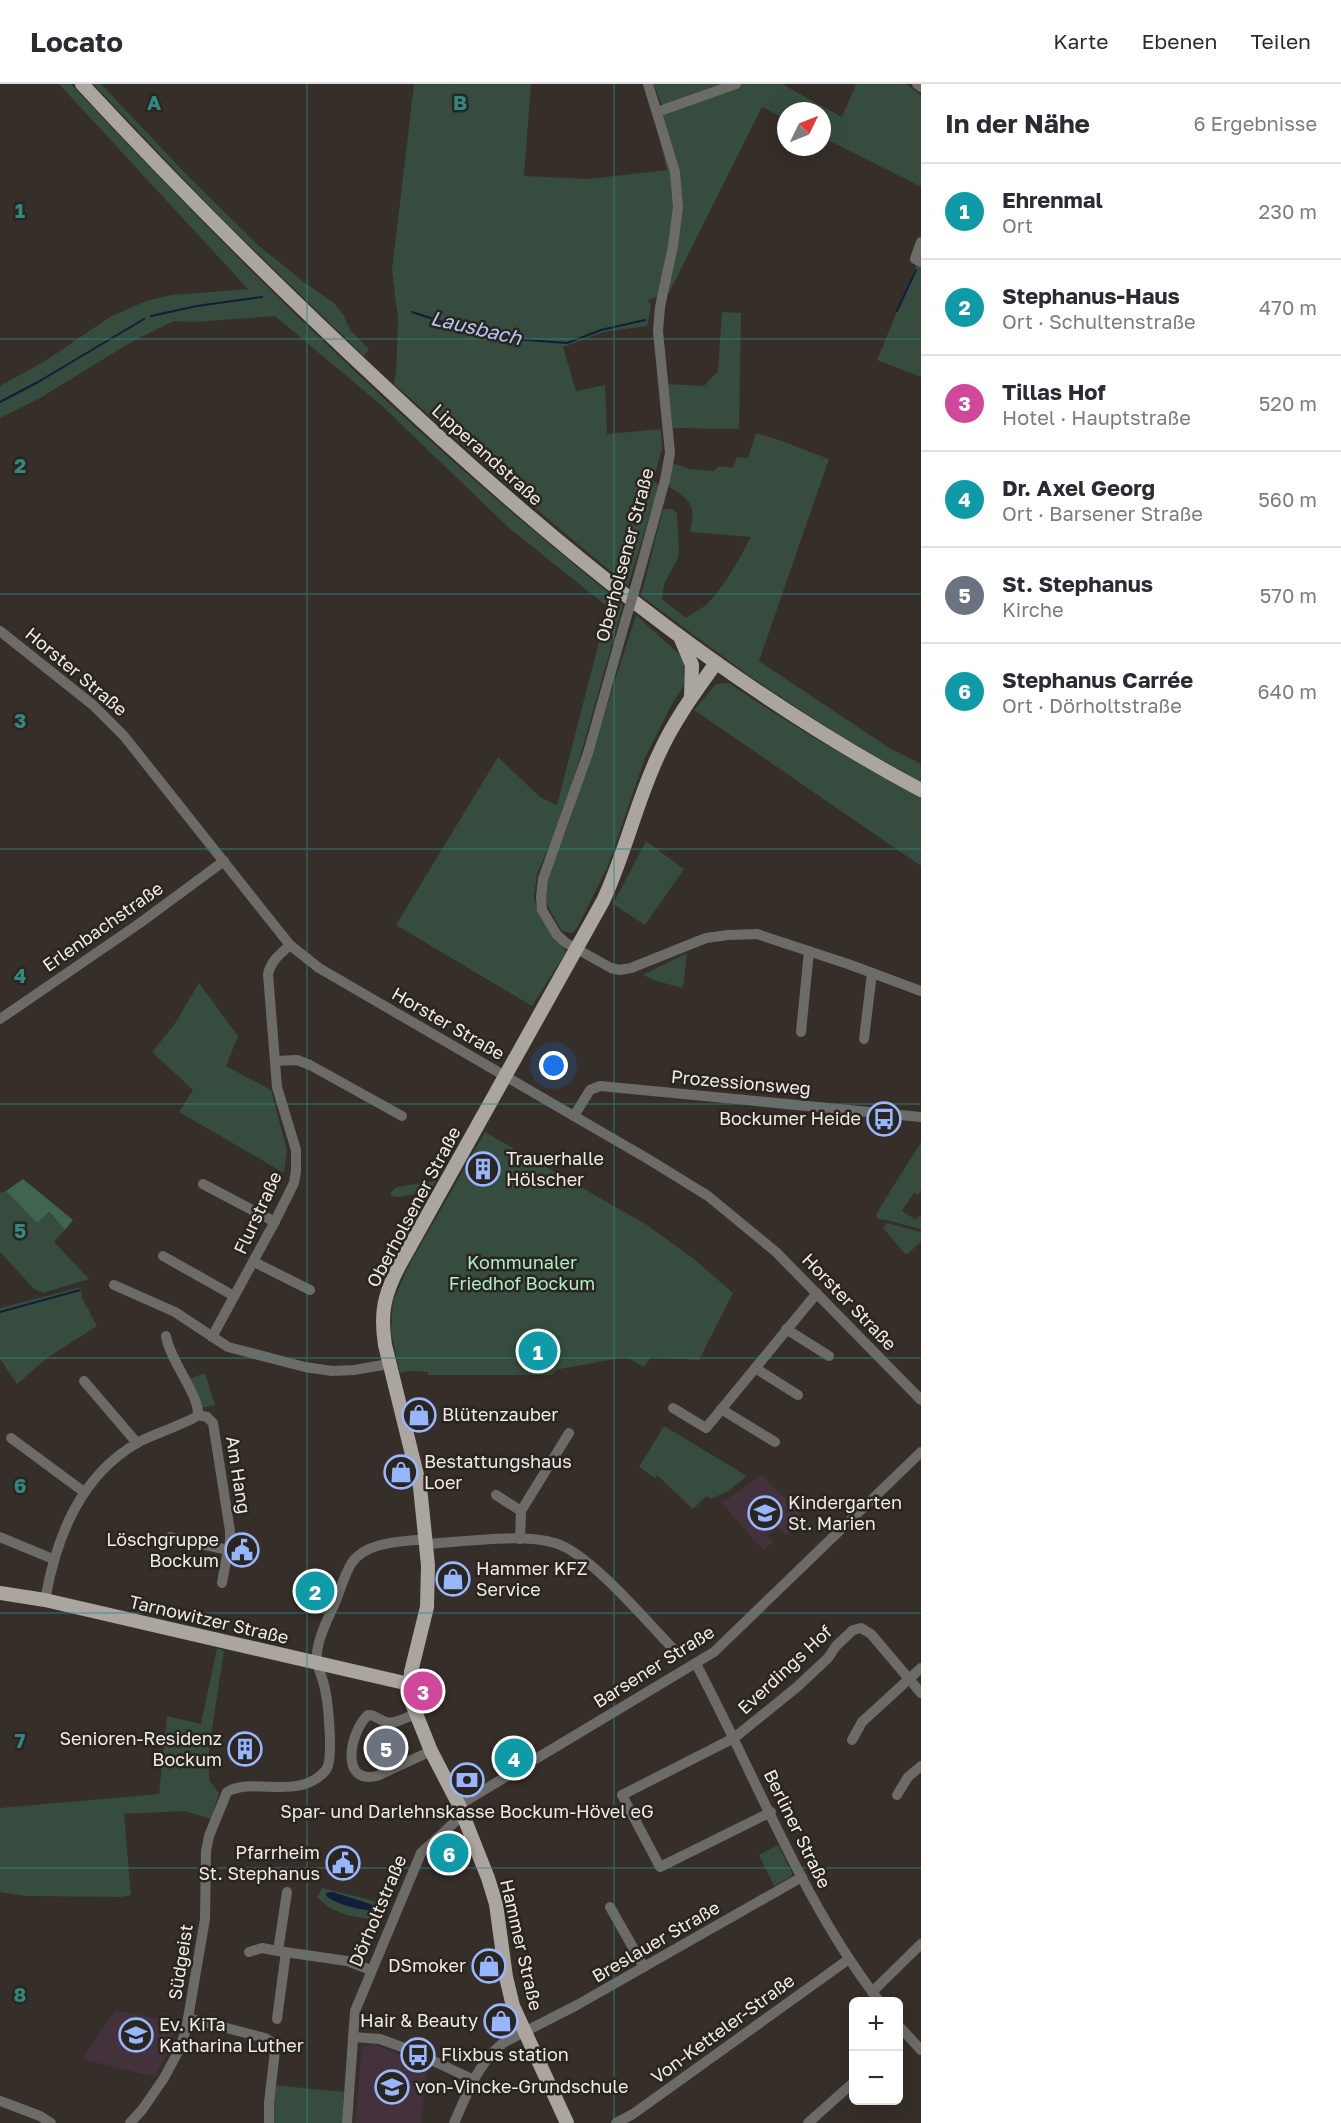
<!DOCTYPE html>
<html lang="de">
<meta charset="utf-8">
<style>
body{margin:0;font-family:"Golos Text",sans-serif;background:#f7f7f7;color:#2b2b33}
.controls{position:absolute;right:18px;bottom:18px;display:grid;overflow:hidden;border-radius:9px;box-shadow:0 6px 24px #0002}
.controls button{width:54px;height:54px;display:grid;place-items:center;padding:0;border:0;border-bottom:2px solid #e1e1e2;background:#fff;color:#2b2b33;font:30px sans-serif}
.compass{position:absolute;left:777px;top:18px;width:54px;height:54px;border-radius:50%;background:#fff;box-shadow:0 6px 24px #0002;rotate:47deg}
.you{position:absolute;left:554px;top:982px;width:21px;height:21px;margin:-15px;border:4px solid #fff;border-radius:50%;background:#1a73e8;box-shadow:0 0 0 9px #1a73e833}
.badge{display:grid;place-items:center;width:39px;height:39px;border-radius:50%;background:#d93025;color:#fff;font-size:20px;font-weight:700}
.pin{position:absolute;translate:-50% -50%;border:3px solid #fff;box-shadow:0 2px 6px #0006}
.list{margin:0;padding:0;list-style:none}
h2{display:flex;justify-content:space-between;align-items:center;height:78px;margin:0;padding:0 24px;font-size:26px}
h2 small{font-size:20px;font-weight:400;color:#7c7c81}
.list li{display:grid;grid-template-columns:39px 1fr auto;gap:18px;align-items:center;box-sizing:border-box;height:96px;padding:0 24px;border-top:2px solid #e1e1e2}
.list b{display:block;font-size:22px;white-space:nowrap}
.list p{margin:0;font-size:20px;white-space:nowrap;color:#7c7c81}
.list em{font-size:20px;font-style:normal;color:#7c7c81}
.map{position:relative;flex:none;width:921px;height:2039px;overflow:hidden}
header{display:flex;align-items:center;gap:36px;box-sizing:border-box;height:84px;padding:0 30px;background:#fff;border-bottom:2px solid #e1e1e2}
header strong{font-size:28px}
nav{display:flex;gap:33px;margin-inline-start:auto;font-size:21px}
main{display:flex}
aside{flex:1;background:#fff}
.map>svg:first-child{display:block}
</style>
<header>
<strong>Locato</strong>
<nav><a>Karte</a><a>Ebenen</a><a>Teilen</a></nav>
</header>
<main>
<div class="map">
<svg width="921" height="2039" viewBox="0 0 921 2039">
<rect width="100%" height="100%" fill="#352e29"/>
<!-- industrial -->
<g fill="#43313b">
<path d="M762,1391L810,1439L802,1447H790L785,1451L776,1443L767,1452L773,1457L764,1467L721,1419Z"/>
<path d="M115,1926L177,1939L171,1963L155,1993L82,1975Z"/>
<path d="M374,1960L427,1981L421,2039H355L362,1962Z"/>
</g>
<!-- green -->
<g fill="#354c3e">
<path d="M59,0H71C199,137 332,271 473,395C522,438 573,479 623,521L566,723L537,790L534,813L538,828L566,868L532,922L396,841L498,673L540,713L557,721L608,523L508,443L381,321L275,232L193,238L174,237L133,257L40,314L0,334V302L45,277L110,233L146,217L171,211L248,205Z"/>
<path d="M93,0H101L186,90L259,162L304,198L334,219L343,230L351,247L369,265L364,272L220,133Z"/>
<path d="M414,0H531L524,92L588,95L667,86L654,31L743,0H782L842,33L856,0H906L921,11V103L822,53V27H786V35L762,23L669,209L648,216L651,222L647,242L604,248L563,263L576,307L605,301L607,350L661,345L662,365L653,397L659,401L628,502L505,399L394,300L396,290L398,235L392,186Z"/>
<path d="M654,0H721L662,22Z"/>
<path d="M917,179L921,181V293L877,276Z"/>
<path d="M722,228L741,229L739,345L673,344L667,300L704,302L718,287Z"/>
<path d="M756,349L779,356L829,375L759,577L891,665L921,680V699L826,643L748,591L641,512L663,425H672L677,429L679,468L677,476L664,500L662,515L686,534C693,528 703,525 709,518C726,500 739,475 751,453L690,448C696,422 691,416 669,403L668,397L673,379L689,385L714,387L719,382L733,384L737,373L748,374Z"/>
<path d="M636,531L680,571L685,579L687,596L671,622L645,674L608,782L577,844L572,849L562,847L548,823L544,809L547,795L570,736Z"/>
<path d="M729,599C790,641 855,679 921,713V782L694,626L716,600Z"/>
<path d="M646,757L684,785L645,841L613,820Z"/>
<path d="M687,869L683,904L656,897L643,891Z"/>
<path d="M199,899L238,952L226,982L271,1006L287,1066L284,1089L179,1028L193,1006L152,968L174,941Z"/>
<path d="M485,1048L647,1141L694,1175L733,1209L699,1276L651,1273L644,1283L626,1273L560,1285L556,1286L552,1291H428V1288L410,1287L400,1289L391,1248L393,1217L408,1183Z"/>
<path d="M921,1058V1106L918,1111L914,1109L902,1127L916,1136L918,1132L921,1133V1145L886,1136L878,1135L876,1130Z"/>
<path d="M435,1097L430,1107L399,1113L391,1112V1108L397,1103Z"/>
<path d="M6,1107L37,1139L48,1128L65,1146L54,1158L89,1195L43,1209L34,1205L0,1168V1109Z"/>
<path d="M887,1139L921,1148V1158L906,1171L883,1144Z"/>
<path d="M81,1203L82,1214L97,1242L47,1274L17,1300L0,1275V1224Z"/>
<path d="M205,1289L215,1321L201,1324L187,1296Z"/>
<path d="M664,1342L747,1392L728,1407L711,1415L706,1412L693,1425L657,1391L655,1394L639,1383Z"/>
<path d="M217,1564L224,1567L209,1665V1696L219,1709L211,1735L185,1727L124,1730L131,1811L121,1813L26,1812L0,1808V1724L159,1710L167,1632L201,1640Z"/>
<path d="M778,1761L792,1789V1792L774,1802L759,1771Z"/>
<path d="M322,1804L387,1820L382,1836C358,1834 334,1832 317,1813Z"/>
<path d="M273,2001L344,2008L342,2039H272Z"/>
</g>
<!-- forest -->
<path fill="#40654e" d="M23,1095L73,1136L65,1146L49,1128L37,1139L6,1107Z"/>
<!-- water -->
<path fill="#111e3a" d="M333,1808L376,1822L377,1825L374,1827C357,1825 340,1822 326,1812V1809Z"/>
<g fill="none" stroke-linecap="round" stroke-linejoin="round">
<!-- stream -->
<g stroke="#111e3a" stroke-width="2">
<path d="M897,227L916,186"/>
<path d="M412,228L455,242L513,255L567,259L601,246L645,236"/>
<path d="M151,232L197,222L262,213"/>
<path d="M0,318L38,298L144,235"/>
<path d="M0,1228L80,1206"/>
</g>
<!-- minor -->
<g stroke="#6d6b67" stroke-width="10">
<path d="M917,0L921,3"/>
<path d="M657,28L736,0"/>
<path d="M921,158L915,175L921,178"/>
<path d="M636,501L665,396L670,369L658,247L660,223L673,162L678,123L675,88L648,0"/>
<path d="M625,538L588,669L543,795L541,813L542,826L557,851L566,859L611,884L620,886L631,884L706,854L728,851L757,850L848,880L921,907"/>
<path d="M0,547L93,621L124,652L290,861L319,884L338,895L648,1075L708,1112L776,1168L921,1316"/>
<path d="M0,935L140,839L224,777"/>
<path d="M801,948L809,867"/>
<path d="M864,955L872,889"/>
<path d="M275,977L297,976L310,981L402,1032"/>
<path d="M574,1032L590,1006L600,1002L921,1033"/>
<path d="M203,1100L275,1138"/>
<path d="M163,1172L234,1212"/>
<path d="M254,1178L310,1206"/>
<path d="M114,1201L175,1228L228,1263L305,1283L332,1287L354,1286L389,1280"/>
<path d="M786,1245L829,1272"/>
<path d="M166,1252C170,1277 199,1310 198,1331"/>
<path d="M212,1253L273,1141L294,1099L296,1087V1066L277,1003L268,890C271,877 280,870 290,861"/>
<path d="M755,1284L798,1311"/>
<path d="M84,1297L137,1359"/>
<path d="M673,1324L706,1344L817,1209"/>
<path d="M721,1325L775,1358"/>
<path d="M11,1354L84,1408"/>
<path d="M496,1411L521,1427"/>
<path d="M0,1453L53,1475"/>
<path d="M520,1455L521,1427L569,1349"/>
<path d="M426,1460C463,1458 520,1449 555,1459C590,1469 649,1540 677,1569"/>
<path d="M222,1499L228,1466"/>
<path d="M45,1516C56,1454 80,1391 139,1358C151,1351 191,1338 198,1331L207,1333L213,1339L230,1447V1457L228,1466L170,1453"/>
<path d="M696,1580C756,1692 801,1816 880,1918"/>
<path d="M415,1630C407,1633 394,1641 386,1638C379,1636 376,1631 368,1631C350,1647 339,1701 377,1692L431,1667"/>
<path d="M852,1656L862,1638L921,1584"/>
<path d="M897,1711L908,1693L921,1682"/>
<path d="M459,1721L714,1568L921,1368"/>
<path d="M771,1728L660,1783L622,1711L734,1654L797,1603L828,1574L836,1562L853,1546L861,1544L871,1550L921,1609"/>
<path d="M610,1823L644,1883"/>
<path d="M278,1867L287,1808"/>
<path d="M249,1868L262,1864L278,1867L347,1877L371,1886"/>
<path d="M872,1908L921,1860"/>
<path d="M188,1934L265,1954L272,1958L275,1967L269,2019V2039"/>
<path d="M277,1935L286,1868"/>
<path d="M898,1941L921,1966"/>
<path d="M353,1953L380,1955L410,1966L474,1996"/>
<path d="M0,2017L40,2032L51,2039"/>
<path d="M130,2039L142,2026L164,1994L179,1966L186,1946L205,1835L206,1767L209,1752L227,1708C254,1692 299,1718 326,1686C334,1675 328,1619 325,1605C323,1593 315,1581 317,1569C319,1550 330,1531 337,1514C341,1503 345,1490 351,1480C365,1457 402,1458 426,1455"/>
<path d="M347,2039L355,1927L421,1769L457,1736L464,1733"/>
<path d="M454,2039C467,2010 478,1979 503,1959L577,1921L802,1793"/>
<path d="M616,2039L633,2030L849,1875"/>
<path d="M808,2039L854,1998"/>
</g>
<!-- major -->
<g stroke="#aaa59e" stroke-width="14">
<path d="M82,0C178,104 279,204 383,301C547,455 722,600 921,706"/>
<path d="M681,555L692,581L691,612"/>
<path d="M0,1509L45,1516L409,1600"/>
<path d="M567,2039L513,1922L506,1893L496,1820L488,1794L459,1721L431,1667L409,1612L411,1588L427,1523L428,1481L420,1403L385,1261C380,1229 384,1211 399,1182L603,817C625,770 636,719 658,672C673,638 695,608 716,579"/>
</g>
<!-- minor-bridge -->
<path stroke="#6d6b67" stroke-width="10" d="M625,538L636,501"/>
</g>
<!-- grid -->
<path fill="none" stroke="#318880" stroke-width="1.5" stroke-opacity="0.55" d="M307,0V2039M614,0V2039M0,255H921M0,510H921M0,765H921M0,1020H921M0,1274H921M0,1529H921M0,1784H921"/>
<!-- icons -->
<defs>
<symbol id="bus-ring" viewBox="-11 -11 22 22"><circle r="9.5" fill="#2b251f" stroke="#98b6fd" stroke-width="1.5"/><path d="M-5-6H5V4H4V6H2V4H-2V6H-4V4H-5ZM-3.5-4V0h7V-4ZM-3.5 1.2v1.5H-2V1.2ZM2 1.2v1.5H3.5V1.2Z" fill="#98b6fd"/></symbol>
<symbol id="building-ring" viewBox="-11 -11 22 22"><circle r="9.5" fill="#2b251f" stroke="#98b6fd" stroke-width="1.5"/><path d="M-4-6H4V6H1V3H-1V6H-4ZM-2.5-4.3h1.7v1.8h-1.7ZM.8-4.3h1.7v1.8H.8ZM-2.5-1h1.7V.8h-1.7ZM.8-1h1.7V.8H.8Z" fill="#98b6fd"/></symbol>
<symbol id="shop-ring" viewBox="-11 -11 22 22"><circle r="9.5" fill="#2b251f" stroke="#98b6fd" stroke-width="1.5"/><path d="M-5-2.5h2.3a2.7 3.5 0 0 1 5.4 0H5L5.5 6h-11ZM-1.5-2.5h3a1.5 2.3 0 0 0-3 0Z" fill="#98b6fd"/></symbol>
<symbol id="school-ring" viewBox="-11 -11 22 22"><circle r="9.5" fill="#2b251f" stroke="#98b6fd" stroke-width="1.5"/><path d="M0-5L7-2L0 1L-7-2ZM-4 1L0 2.5L4 1V4Q0 6-4 4Z" fill="#98b6fd"/></symbol>
<symbol id="civic-ring" viewBox="-11 -11 22 22"><circle r="9.5" fill="#2b251f" stroke="#98b6fd" stroke-width="1.5"/><path d="M-.6-6.5H3V-4.5H.6V-3L4-1V1h2V6H-6V1h2V-1L-.6-3ZM-1.2 2.5V6h2.4V2.5Z" fill="#98b6fd"/></symbol>
<symbol id="bank-ring" viewBox="-11 -11 22 22"><circle r="9.5" fill="#2b251f" stroke="#98b6fd" stroke-width="1.5"/><path d="M-6-4H6V4H-6ZM0-2.3a2.3 2.3 0 1 0 0 4.6a2.3 2.3 0 1 0 0-4.6Z" fill="#98b6fd"/></symbol>
</defs>
<g fill-rule="evenodd">
<use href="#bus-ring" x="865" y="1016" width="38" height="38"/>
<use href="#building-ring" x="464" y="1066" width="38" height="38"/>
<use href="#shop-ring" x="400" y="1312" width="38" height="38"/>
<use href="#shop-ring" x="382" y="1369" width="38" height="38"/>
<use href="#school-ring" x="746" y="1410" width="38" height="38"/>
<use href="#civic-ring" x="223" y="1447" width="38" height="38"/>
<use href="#shop-ring" x="434" y="1476" width="38" height="38"/>
<use href="#building-ring" x="226" y="1646" width="38" height="38"/>
<use href="#bank-ring" x="448" y="1677" width="38" height="38"/>
<use href="#civic-ring" x="324" y="1760" width="38" height="38"/>
<use href="#shop-ring" x="470" y="1863" width="38" height="38"/>
<use href="#shop-ring" x="482" y="1918" width="38" height="38"/>
<use href="#school-ring" x="117" y="1932" width="38" height="38"/>
<use href="#bus-ring" x="399" y="1952" width="38" height="38"/>
<use href="#school-ring" x="373" y="1984" width="38" height="38"/>
</g>
<g text-anchor="middle" stroke-width="5" stroke-linejoin="round" paint-order="stroke">
<!-- street labels -->
<g font-size="18" fill="#efebe7" stroke="#2b251f">
<text transform="translate(487 371) rotate(42)" y="6">Lipperandstraße</text>
<text transform="translate(625 471) rotate(-75)" y="6">Oberholsener Straße</text>
<text transform="translate(76 588) rotate(40)" y="6">Horster Straße</text>
<text transform="translate(103 843) rotate(-35)" y="6">Erlenbachstraße</text>
<text transform="translate(448 940) rotate(30)" y="6">Horster Straße</text>
<text transform="translate(741 999) rotate(5)" y="6">Prozessionsweg</text>
<text transform="translate(414 1123) rotate(-62)" y="6">Oberholsener Straße</text>
<text transform="translate(258 1129) rotate(-65)" y="6">Flurstraße</text>
<text transform="translate(849 1218) rotate(46)" y="6">Horster Straße</text>
<text transform="translate(238 1391) rotate(81)" y="6">Am Hang</text>
<text transform="translate(209 1536) rotate(13)" y="6">Tarnowitzer Straße</text>
<text transform="translate(654 1583) rotate(-32)" y="6">Barsener Straße</text>
<text transform="translate(785 1586) rotate(-43)" y="6">Everdings Hof</text>
<text transform="translate(797 1745) rotate(64)" y="6">Berliner Straße</text>
<text transform="translate(378 1827) rotate(-67)" y="6">Dörholtstraße</text>
<text transform="translate(656 1858) rotate(-30)" y="6">Breslauer Straße</text>
<text transform="translate(521 1861) rotate(77)" y="6">Hammer Straße</text>
<text transform="translate(181 1878) rotate(-81)" y="6">Südgeist</text>
<text transform="translate(723 1945) rotate(-36)" y="6">Von-Ketteler-Straße</text>
</g>
<!-- poi labels -->
<g font-size="18" fill="#efebe7" stroke="#2b251f" text-anchor="start">
<text x="861" y="1041" text-anchor="end">Bockumer Heide</text>
<text x="506" y="1081">Trauerhalle<tspan x="506" dy="21">Hölscher</tspan></text>
<text x="442" y="1337">Blütenzauber</text>
<text x="424" y="1384">Bestattungshaus<tspan x="424" dy="21">Loer</tspan></text>
<text x="788" y="1425">Kindergarten<tspan x="788" dy="21">St. Marien</tspan></text>
<text x="219" y="1462" text-anchor="end">Löschgruppe<tspan x="219" dy="21">Bockum</tspan></text>
<text x="476" y="1491">Hammer KFZ<tspan x="476" dy="21">Service</tspan></text>
<text x="222" y="1661" text-anchor="end">Senioren-Residenz<tspan x="222" dy="21">Bockum</tspan></text>
<text x="467" y="1734" text-anchor="middle">Spar- und Darlehnskasse Bockum-Hövel eG</text>
<text x="320" y="1775" text-anchor="end">Pfarrheim<tspan x="320" dy="21">St. Stephanus</tspan></text>
<text x="466" y="1888" text-anchor="end">DSmoker</text>
<text x="478" y="1943" text-anchor="end">Hair &amp; Beauty</text>
<text x="159" y="1947">Ev. KiTa<tspan x="159" dy="21">Katharina Luther</tspan></text>
<text x="441" y="1977">Flixbus station</text>
<text x="415" y="2009">von-Vincke-Grundschule</text>
</g>
<!-- park labels -->
<g font-size="18" fill="#aeeec5" stroke="#2b251f">
<text x="522" y="1185">Kommunaler<tspan x="522" dy="21">Friedhof Bockum</tspan></text>
</g>
<!-- water labels -->
<g font-size="20" font-style="italic" fill="#b2caf7" stroke="#2b251f">
<text transform="translate(476 244) rotate(13)" y="7">Lausbach</text>
</g>
</g>
<g font-size="20" text-anchor="middle" font-weight="bold" fill="#318880" stroke="#2b251f" stroke-width="5" stroke-linejoin="round" paint-order="stroke">
<text x="154" y="26">A</text>
<text x="460" y="26">B</text>
<text x="20" y="134">1</text>
<text x="20" y="389">2</text>
<text x="20" y="644">3</text>
<text x="20" y="899">4</text>
<text x="20" y="1154">5</text>
<text x="20" y="1409">6</text>
<text x="20" y="1664">7</text>
<text x="20" y="1918">8</text>
</g>
</svg>
<div class="controls">
<button>+</button>
<button>−</button>
</div>
<svg class="compass" viewBox="-18 -18 36 36"><path d="M0-13l5 13h-10z" fill="#e53935"/><path d="M0 13l5-13h-10z" fill="#7c7c81"/></svg>
<div class="you"></div>
<div class="pin badge" style="left:538px;top:1267px;background:#0f9aa8">1</div>
<div class="pin badge" style="left:315px;top:1507px;background:#0f9aa8">2</div>
<div class="pin badge" style="left:423px;top:1607px;background:#d1479c">3</div>
<div class="pin badge" style="left:514px;top:1674px;background:#0f9aa8">4</div>
<div class="pin badge" style="left:386px;top:1664px;background:#6b7280">5</div>
<div class="pin badge" style="left:449px;top:1769px;background:#0f9aa8">6</div>
</div>
<aside>
<h2>In der Nähe<small>6 Ergebnisse</small></h2>
<ul class="list">
<li><span class="badge" style="background:#0f9aa8">1</span><div><b>Ehrenmal</b><p>Ort</p></div><em>230 m</em></li>
<li><span class="badge" style="background:#0f9aa8">2</span><div><b>Stephanus-Haus</b><p>Ort · Schultenstraße</p></div><em>470 m</em></li>
<li><span class="badge" style="background:#d1479c">3</span><div><b>Tillas Hof</b><p>Hotel · Hauptstraße</p></div><em>520 m</em></li>
<li><span class="badge" style="background:#0f9aa8">4</span><div><b>Dr. Axel Georg</b><p>Ort · Barsener Straße</p></div><em>560 m</em></li>
<li><span class="badge" style="background:#6b7280">5</span><div><b>St. Stephanus</b><p>Kirche</p></div><em>570 m</em></li>
<li><span class="badge" style="background:#0f9aa8">6</span><div><b>Stephanus Carrée</b><p>Ort · Dörholtstraße</p></div><em>640 m</em></li>
</ul>
</aside>
</main>
